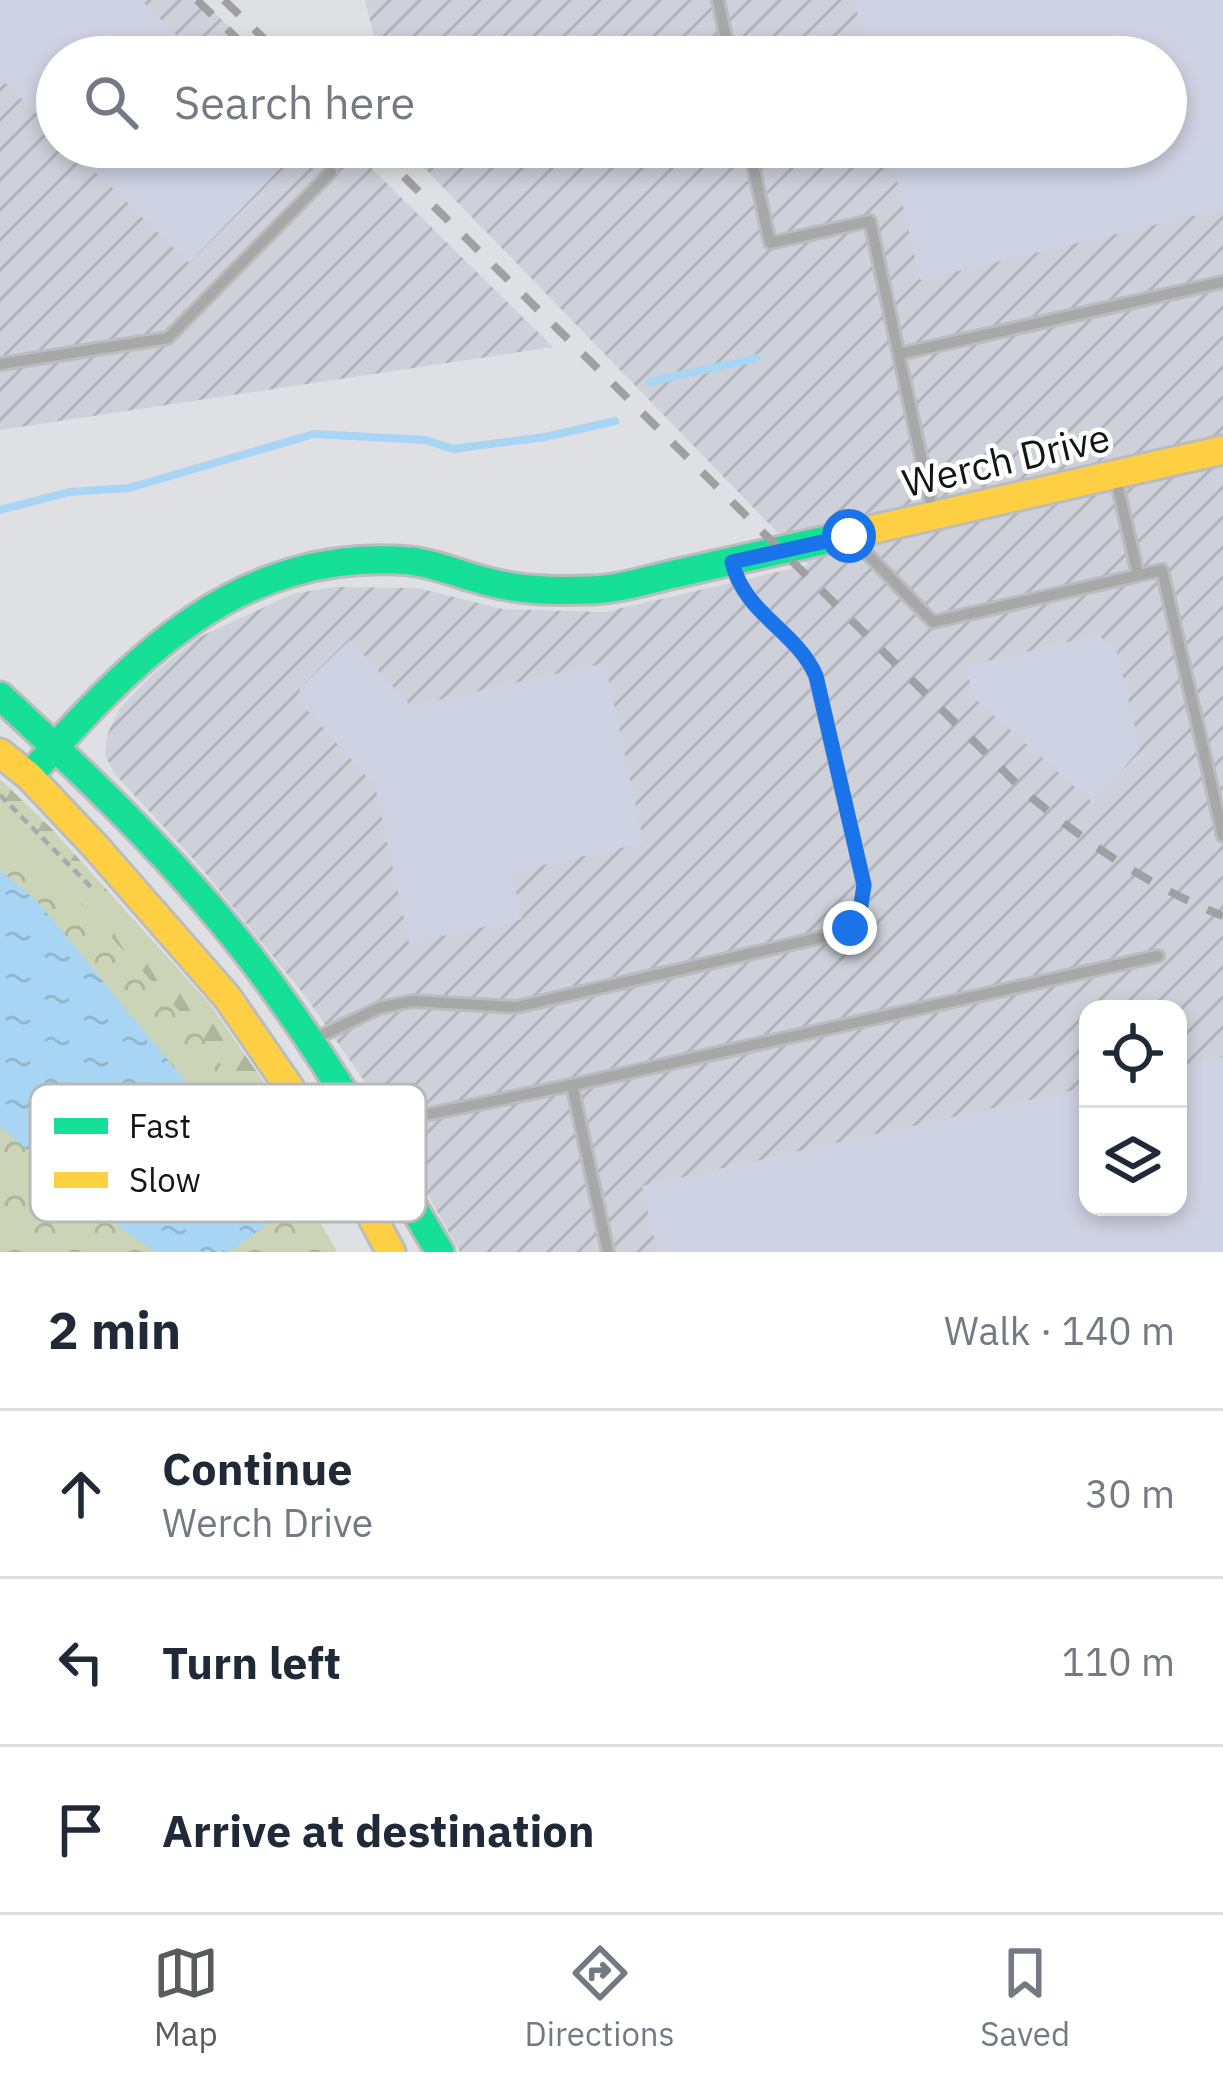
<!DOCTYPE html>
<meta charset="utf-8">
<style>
body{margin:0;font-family:"IBM Plex Sans",sans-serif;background:#f2f2f3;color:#1f2937}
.controls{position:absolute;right:36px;bottom:36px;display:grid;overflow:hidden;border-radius:24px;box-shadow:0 6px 18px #0003}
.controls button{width:108px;height:108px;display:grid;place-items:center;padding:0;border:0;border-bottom:3px solid #e0e1e3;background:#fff;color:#1f2937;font:60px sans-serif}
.stop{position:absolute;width:36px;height:36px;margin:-27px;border:9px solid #1a73e8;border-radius:50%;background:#fff}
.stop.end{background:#1a73e8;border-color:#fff;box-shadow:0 3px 12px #0008}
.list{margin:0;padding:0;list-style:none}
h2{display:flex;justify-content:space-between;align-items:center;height:156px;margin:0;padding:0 48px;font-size:51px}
h2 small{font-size:39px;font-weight:400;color:#747a83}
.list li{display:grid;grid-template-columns:78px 1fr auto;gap:36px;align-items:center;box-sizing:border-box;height:168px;padding:0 48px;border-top:3px solid #e0e1e3}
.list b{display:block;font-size:45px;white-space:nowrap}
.list p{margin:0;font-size:39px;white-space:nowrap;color:#747a83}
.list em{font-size:39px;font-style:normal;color:#747a83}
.icon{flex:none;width:66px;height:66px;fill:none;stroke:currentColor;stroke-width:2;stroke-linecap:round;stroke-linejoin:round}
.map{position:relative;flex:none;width:1223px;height:1252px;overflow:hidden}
.search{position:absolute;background:#fff;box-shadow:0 6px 18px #0003;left:36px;right:36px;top:36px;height:132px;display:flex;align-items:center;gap:30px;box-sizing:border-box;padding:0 42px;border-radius:66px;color:#747a83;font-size:45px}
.sheet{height:660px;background:#fff}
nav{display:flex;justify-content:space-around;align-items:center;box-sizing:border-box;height:168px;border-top:3px solid #e0e1e3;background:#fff;font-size:33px;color:#747a83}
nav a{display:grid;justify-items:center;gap:6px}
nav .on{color:#5a5b5e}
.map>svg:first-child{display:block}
</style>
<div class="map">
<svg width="1223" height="1252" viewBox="0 0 1223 1252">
<defs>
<pattern id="industrial-furrows" width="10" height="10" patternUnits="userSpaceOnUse" patternTransform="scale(3)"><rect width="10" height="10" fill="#cfd1da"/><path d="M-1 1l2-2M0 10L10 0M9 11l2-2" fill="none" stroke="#b1b3ba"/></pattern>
<pattern id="forest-firs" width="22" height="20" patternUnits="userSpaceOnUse" patternTransform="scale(3)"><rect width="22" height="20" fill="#cbd4b7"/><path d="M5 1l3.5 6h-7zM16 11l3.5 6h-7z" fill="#adb59d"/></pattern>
<pattern id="park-crowns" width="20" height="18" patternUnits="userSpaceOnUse" patternTransform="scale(3)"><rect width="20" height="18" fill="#cbd4b7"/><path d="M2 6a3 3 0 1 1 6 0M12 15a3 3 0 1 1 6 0" fill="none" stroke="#adb59d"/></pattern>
<pattern id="water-ripples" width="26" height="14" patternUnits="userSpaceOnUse" patternTransform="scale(3)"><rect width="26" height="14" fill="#a8d5f3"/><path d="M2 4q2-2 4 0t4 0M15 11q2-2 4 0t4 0" fill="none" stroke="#90b6d0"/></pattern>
</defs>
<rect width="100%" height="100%" fill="#dfe0e4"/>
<!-- industrial -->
<g fill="url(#industrial-furrows)" fill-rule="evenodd">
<path d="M0,0H202L259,57H57V147H350L553,347L0,430Z"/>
<path d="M365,0H1223V1252H460L363,1079L306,997L198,864L114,773L105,755L107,735L120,708L154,673L197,638L293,594L334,587L418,588L502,609L605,612L809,565L404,147H1166V57H379ZM1088,1009H1178V1207H1088Z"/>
</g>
<!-- forest -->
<path fill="url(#forest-firs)" d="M0,779L51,828L209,1003L311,1150L300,1187L337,1252L0,870Z"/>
<!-- park -->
<path fill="url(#park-crowns)" d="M0,823L37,857L198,1031L276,1146L337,1252H0Z"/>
<!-- water -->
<path fill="url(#water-ripples)" d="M0,870L37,901L220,1123L274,1219L229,1252H155L93,1208L0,1126Z"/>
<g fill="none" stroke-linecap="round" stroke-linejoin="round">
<!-- stream -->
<g stroke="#a8d5f3" stroke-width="8">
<path d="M650,382L756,358"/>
<path d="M0,510L69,492L129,488L314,434L426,440L453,449L545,437L615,421"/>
</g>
</g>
<!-- building -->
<g fill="#ced2e2">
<path d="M0,0H141L199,57H57V134L0,78Z"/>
<path d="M854,0H1223V209L920,280L889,147H1166V57H868Z"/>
<path d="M70,147H291L296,152L189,263Z"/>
<path d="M1097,635L1116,647L1140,749L1093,803L973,697L966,666Z"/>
<path d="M350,640L411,706L605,663L644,843L512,872L522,919L409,943L375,786L298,700L300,688Z"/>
<path d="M1223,1057V1252H657L642,1186L1088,1087V1207H1178V1067Z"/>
</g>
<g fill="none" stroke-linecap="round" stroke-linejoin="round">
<defs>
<g id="lane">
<path d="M718,0L730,57"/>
<path d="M749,147L770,243L870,221L933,513"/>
<path d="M899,354L1223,282"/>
<path d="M0,364L168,338L331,172"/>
<path d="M1116,479L1138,575"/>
<path d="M852,538L933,622L1162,570L1223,836"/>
<path d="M312,1040L379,1008L413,1001L516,1007L836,934L859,918L864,885L816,677C797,631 745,614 732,564"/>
<path d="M370,1126L572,1085"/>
<path d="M608,1252L572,1085L1158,956"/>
</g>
<g id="fast">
<path d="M0,696C87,776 174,859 247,953C320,1047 379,1150 440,1252"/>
<path d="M29,776C133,659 238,547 410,561C438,564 462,576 489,582C522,591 556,591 589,590C619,590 650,579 679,573C732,561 785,549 839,537"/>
</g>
<g id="slow">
<path d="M839,537L1223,450"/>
<path d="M0,753L29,776L95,846L227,997L347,1171L391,1252"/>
</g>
</defs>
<!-- lane casing -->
<use href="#lane" stroke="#bbbcbe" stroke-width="16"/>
<!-- fast casing -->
<use href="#fast" stroke="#bbbcbe" stroke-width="33"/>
<!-- slow casing -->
<use href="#slow" stroke="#bbbcbe" stroke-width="33"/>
<!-- path -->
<path stroke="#a8a9aa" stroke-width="4.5" stroke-dasharray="9 6" stroke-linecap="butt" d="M0,795L92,888"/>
<!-- lane -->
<use href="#lane" stroke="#a8a8a8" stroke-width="10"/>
<!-- fast -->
<use href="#fast" stroke="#16e098" stroke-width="27"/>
<!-- slow -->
<use href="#slow" stroke="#ffcf43" stroke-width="27"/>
<!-- rail -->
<g stroke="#a0a0a2" stroke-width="8" stroke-dasharray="21 21" stroke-linecap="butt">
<path d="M197,0L256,57"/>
<path d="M224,0L283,57"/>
<path d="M374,147L1025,792C1085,842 1150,887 1223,916"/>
</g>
</g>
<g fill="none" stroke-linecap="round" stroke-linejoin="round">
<!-- route -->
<path stroke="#1a73e8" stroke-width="15" d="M849,536L732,562C745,615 796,630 816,676L864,885L859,918L850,928"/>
</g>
<g text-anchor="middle" stroke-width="9" stroke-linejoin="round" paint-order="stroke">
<!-- street labels -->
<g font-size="39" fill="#131416" stroke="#fff">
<text transform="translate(1006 460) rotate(-13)" y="14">Werch Drive</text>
</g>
</g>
<!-- legend -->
<rect x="30" y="1084" width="396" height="138" rx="18" fill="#fff" stroke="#b8b8b9" stroke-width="3"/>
<rect x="54" y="1118" width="54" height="16" fill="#16e098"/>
<rect x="54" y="1172" width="54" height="16" fill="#ffcf43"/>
<g font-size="33" fill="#131416">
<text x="129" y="1138">Fast</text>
<text x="129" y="1192">Slow</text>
</g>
</svg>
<div class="controls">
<button><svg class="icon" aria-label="locate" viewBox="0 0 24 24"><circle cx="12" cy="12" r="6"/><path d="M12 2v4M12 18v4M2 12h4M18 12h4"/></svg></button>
<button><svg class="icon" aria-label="layers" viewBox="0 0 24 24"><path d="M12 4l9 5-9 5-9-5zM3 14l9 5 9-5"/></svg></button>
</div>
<div class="stop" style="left:849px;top:536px"></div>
<div class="stop end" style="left:850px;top:928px"></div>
<div class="search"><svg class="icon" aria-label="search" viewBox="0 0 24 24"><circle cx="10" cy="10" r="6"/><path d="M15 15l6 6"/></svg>Search here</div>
</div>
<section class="sheet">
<h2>2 min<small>Walk · 140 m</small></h2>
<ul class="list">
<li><svg class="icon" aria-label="ahead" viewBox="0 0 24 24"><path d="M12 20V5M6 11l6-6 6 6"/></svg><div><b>Continue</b><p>Werch Drive</p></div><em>30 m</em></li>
<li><svg class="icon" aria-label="left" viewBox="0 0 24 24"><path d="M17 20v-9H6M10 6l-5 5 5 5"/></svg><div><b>Turn left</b></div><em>110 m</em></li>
<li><svg class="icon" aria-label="arrive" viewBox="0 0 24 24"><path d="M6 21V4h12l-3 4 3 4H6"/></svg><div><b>Arrive at destination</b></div></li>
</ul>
</section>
<nav>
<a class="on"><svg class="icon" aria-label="map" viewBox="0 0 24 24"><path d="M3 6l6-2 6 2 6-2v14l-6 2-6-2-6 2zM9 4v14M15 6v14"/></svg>Map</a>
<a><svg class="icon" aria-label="directions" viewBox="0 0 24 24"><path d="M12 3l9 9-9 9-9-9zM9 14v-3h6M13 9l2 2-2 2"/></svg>Directions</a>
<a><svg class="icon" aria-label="saved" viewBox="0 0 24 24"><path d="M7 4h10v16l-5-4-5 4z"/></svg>Saved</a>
</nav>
